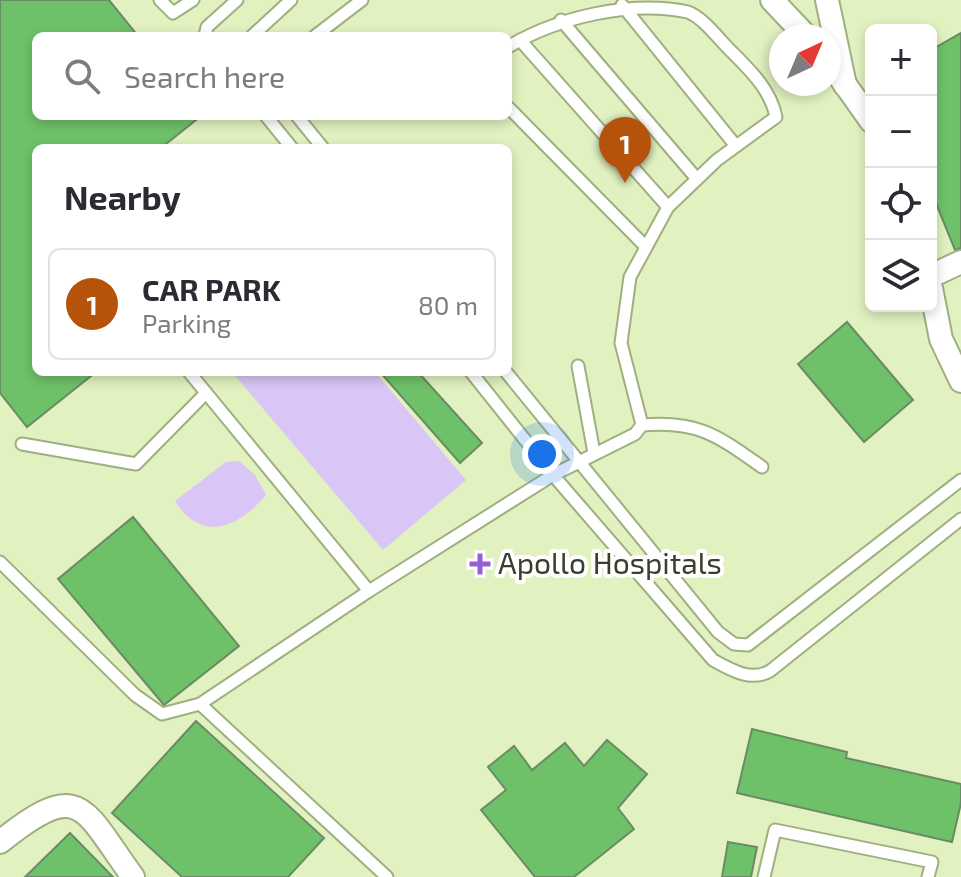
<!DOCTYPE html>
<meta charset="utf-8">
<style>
body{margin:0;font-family:"Exo 2",sans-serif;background:#f2f2f3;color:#2b2b33}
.controls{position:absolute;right:24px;top:24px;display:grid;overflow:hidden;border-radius:12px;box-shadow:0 4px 12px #0003}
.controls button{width:72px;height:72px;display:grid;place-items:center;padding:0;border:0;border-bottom:2px solid #e1e1e2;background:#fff;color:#2b2b33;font:40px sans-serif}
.compass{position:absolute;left:769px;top:24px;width:72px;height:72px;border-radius:50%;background:#fff;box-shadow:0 4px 12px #0003;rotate:44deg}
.you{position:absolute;left:542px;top:454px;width:28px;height:28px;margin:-20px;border:6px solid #fff;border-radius:50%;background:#1a73e8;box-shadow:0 0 0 12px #1a73e833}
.badge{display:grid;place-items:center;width:52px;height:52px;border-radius:50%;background:#b45309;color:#fff;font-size:26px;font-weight:700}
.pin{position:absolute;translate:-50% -66px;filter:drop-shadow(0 2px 4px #0008)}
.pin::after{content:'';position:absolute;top:42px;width:28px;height:24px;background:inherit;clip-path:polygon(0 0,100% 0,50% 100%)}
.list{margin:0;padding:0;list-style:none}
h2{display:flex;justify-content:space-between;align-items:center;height:104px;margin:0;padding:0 32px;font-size:34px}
h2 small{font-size:26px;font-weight:400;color:#7c7c81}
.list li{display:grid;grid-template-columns:52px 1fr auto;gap:24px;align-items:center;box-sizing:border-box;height:112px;margin:0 16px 16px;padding:0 16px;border:2px solid #e1e1e2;border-radius:12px}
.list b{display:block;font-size:30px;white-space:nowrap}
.list p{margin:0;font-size:26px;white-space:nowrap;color:#7c7c81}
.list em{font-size:26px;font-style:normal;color:#7c7c81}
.icon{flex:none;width:44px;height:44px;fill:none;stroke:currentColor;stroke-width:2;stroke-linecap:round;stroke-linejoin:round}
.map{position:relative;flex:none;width:961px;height:877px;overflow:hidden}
.search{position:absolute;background:#fff;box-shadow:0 4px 12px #0003;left:32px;top:32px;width:480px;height:88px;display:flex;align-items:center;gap:20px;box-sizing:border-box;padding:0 28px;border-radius:12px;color:#7c7c81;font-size:30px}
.panel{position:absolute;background:#fff;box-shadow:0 4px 12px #0003;left:32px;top:144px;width:480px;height:232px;border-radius:12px}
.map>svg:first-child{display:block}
</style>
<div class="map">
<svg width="961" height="877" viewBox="0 0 961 877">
<rect width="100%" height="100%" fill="#e1f1c0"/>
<!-- green -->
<g fill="#d9c6f6">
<path d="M232,372H375L466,480L383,550Z"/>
<path d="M239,461L255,475L266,495C239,527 202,544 175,501L226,462Z"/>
</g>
<!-- building -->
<g fill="#6fc169" stroke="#698b66" stroke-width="2">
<path d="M0,0H109L138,36H36V116H201L161,148H36V372H96L27,427L0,393Z"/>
<path d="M961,33V248L955,250L931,191V50Z"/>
<path d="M847,322L913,400L864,442L798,364Z"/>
<path d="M380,372H418L482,443L460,463Z"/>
<path d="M133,517L239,646L164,705L58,579Z"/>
<path d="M196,721L324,838L288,877H182L112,813Z"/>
<path d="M752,729L847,752L846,758L961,784V803L952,842L737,793Z"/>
<path d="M607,740L647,774L618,808L634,829L574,877H535L481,810L506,790L488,767L514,746L532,770L565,743L584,766Z"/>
<path d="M70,833L113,877H25Z"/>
<path d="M728,842L757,847L751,877H722Z"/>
</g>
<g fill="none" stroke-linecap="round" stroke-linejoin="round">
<defs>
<g id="lane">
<path d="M160,0L173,13L193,0"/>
<path d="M622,5L736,146"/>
<path d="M561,20L697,179"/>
<path d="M205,36L207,27L237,0"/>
<path d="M252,36L291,0"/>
<path d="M315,36L362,0"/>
<path d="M520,40L668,207"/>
<path d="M508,107L646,247"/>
<path d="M266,116L292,148"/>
<path d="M297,116L323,148"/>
<path d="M578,366L594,453"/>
<path d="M189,372L369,591"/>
<path d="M471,372L553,475L713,660C731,670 751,682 770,671L961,519"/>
<path d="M506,372L718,632L734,644L748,645L961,480"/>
<path d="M642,425C698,420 718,436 762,467"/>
<path d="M22,444L136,464L206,393"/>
<path d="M0,562L135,695L162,714L200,704L369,591L553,475L635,434L642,425L621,343L630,277L668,207L717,160L776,117C771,91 752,72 733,53C720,41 704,18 688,12C631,0 558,17 508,47"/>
<path d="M200,704L387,877"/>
<path d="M764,877L775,830L932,862L928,877"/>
</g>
<g id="street">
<path d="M772,0L806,36"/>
<path d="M827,0L845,85"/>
<path d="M837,73L871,121"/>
<path d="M931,276L961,262"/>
<path d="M931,288L941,339L961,381"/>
<path d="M0,842C81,777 82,807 133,877"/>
</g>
</defs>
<!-- lane casing -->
<use href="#lane" stroke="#9faf7f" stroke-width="15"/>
<!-- street casing -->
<use href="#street" stroke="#9faf7f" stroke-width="26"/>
<!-- lane -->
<use href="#lane" stroke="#fff" stroke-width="11"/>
<!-- street -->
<use href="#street" stroke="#fff" stroke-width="22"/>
</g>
<!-- markers -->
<path fill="#955ed6" stroke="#fff" stroke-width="3" d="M476 552h8v8h8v8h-8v8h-8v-8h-8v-8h8z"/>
<g text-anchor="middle" stroke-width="8" stroke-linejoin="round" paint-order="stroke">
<!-- poi labels -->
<g font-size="30" fill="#383f2b" stroke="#fff" text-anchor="start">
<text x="498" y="574">Apollo Hospitals</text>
</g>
</g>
</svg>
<div class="controls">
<button>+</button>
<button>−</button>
<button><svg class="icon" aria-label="locate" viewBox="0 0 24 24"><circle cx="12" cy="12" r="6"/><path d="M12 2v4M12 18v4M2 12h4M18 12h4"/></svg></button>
<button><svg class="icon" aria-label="layers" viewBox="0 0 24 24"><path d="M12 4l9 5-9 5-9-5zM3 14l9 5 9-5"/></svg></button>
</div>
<svg class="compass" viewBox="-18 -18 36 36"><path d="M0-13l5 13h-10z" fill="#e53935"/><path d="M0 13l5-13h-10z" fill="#7c7c81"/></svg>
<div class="you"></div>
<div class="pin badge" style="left:625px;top:183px">1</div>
<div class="search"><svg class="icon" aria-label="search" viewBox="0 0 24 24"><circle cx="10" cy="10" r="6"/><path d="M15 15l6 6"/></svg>Search here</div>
<section class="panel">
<h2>Nearby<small></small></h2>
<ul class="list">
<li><span class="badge">1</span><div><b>CAR PARK</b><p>Parking</p></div><em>80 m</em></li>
</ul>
</section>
</div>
